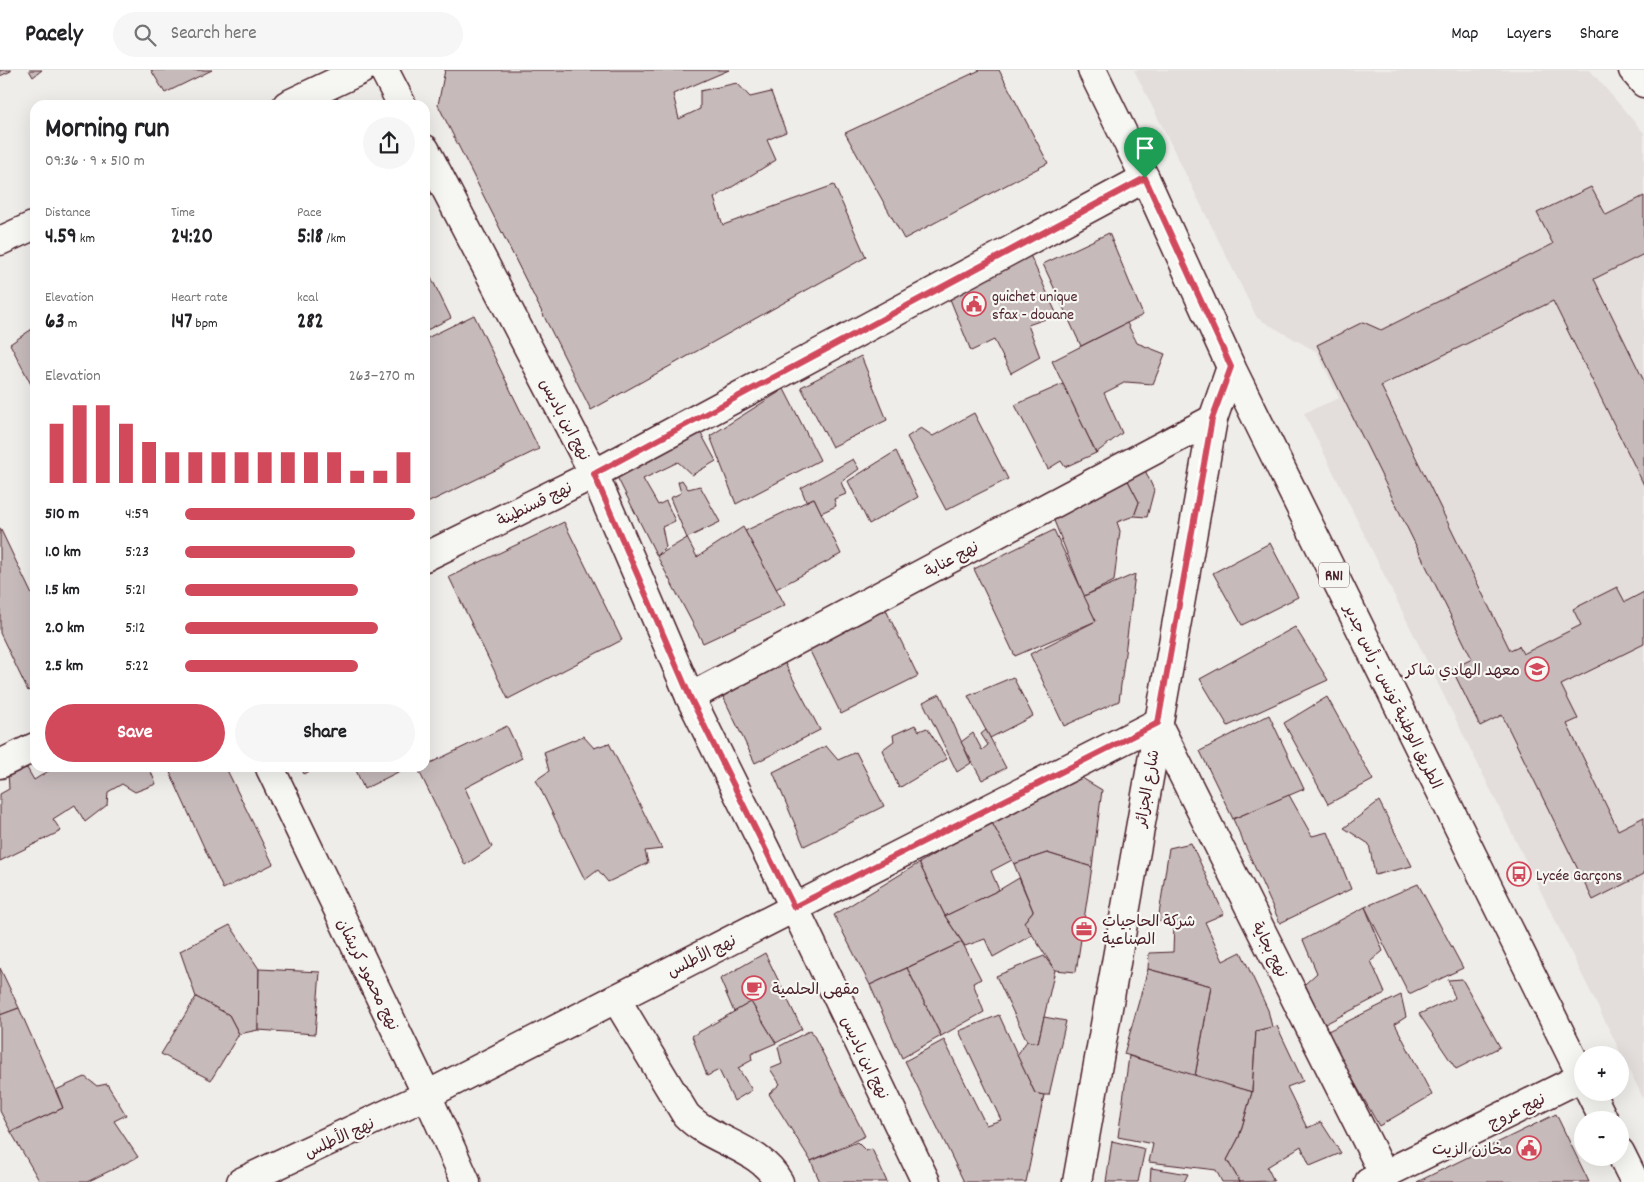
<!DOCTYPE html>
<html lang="en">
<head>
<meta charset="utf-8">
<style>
  :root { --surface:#fff; --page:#f6f6f6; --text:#202124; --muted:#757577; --line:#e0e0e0; --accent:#d1495b }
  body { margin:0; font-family:Dekko,"Playpen Sans Arabic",sans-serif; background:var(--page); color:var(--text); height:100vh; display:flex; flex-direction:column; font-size:19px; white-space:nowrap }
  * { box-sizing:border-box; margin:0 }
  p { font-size:16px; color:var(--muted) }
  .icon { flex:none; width:28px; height:28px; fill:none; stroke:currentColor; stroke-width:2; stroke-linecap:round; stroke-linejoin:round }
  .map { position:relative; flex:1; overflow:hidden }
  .details { position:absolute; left:30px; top:30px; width:400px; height:672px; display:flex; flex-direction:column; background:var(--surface); border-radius:15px; box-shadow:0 5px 20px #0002 }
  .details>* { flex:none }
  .buttons { position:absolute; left:1574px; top:976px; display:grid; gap:10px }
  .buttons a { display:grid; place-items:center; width:55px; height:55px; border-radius:50%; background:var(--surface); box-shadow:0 5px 20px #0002; font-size:25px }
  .pin { position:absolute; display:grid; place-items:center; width:42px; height:42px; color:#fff; margin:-51px -21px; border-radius:50% 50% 50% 0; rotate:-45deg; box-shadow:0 0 5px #0007 }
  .pin .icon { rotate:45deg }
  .round { display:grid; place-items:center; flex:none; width:52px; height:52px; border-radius:26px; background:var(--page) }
  .head { display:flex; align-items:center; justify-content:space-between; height:85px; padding:0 15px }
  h1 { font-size:28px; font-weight:700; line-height:38px }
  .stats { display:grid; grid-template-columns:repeat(3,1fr); gap:8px; height:85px; padding:5px 15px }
  .stats div { display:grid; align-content:center }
  .stats b { font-size:21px; font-weight:700 }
  .stats small { font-size:14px; font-weight:400 }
  .stats p { font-size:14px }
  .chart { height:140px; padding:10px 15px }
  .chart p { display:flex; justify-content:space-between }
  .chart svg { width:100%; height:90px; margin-top:5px; stroke:var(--accent); stroke-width:6 }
  .cta { display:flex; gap:10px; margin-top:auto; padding:10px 15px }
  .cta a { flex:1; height:58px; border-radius:30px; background:var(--accent); color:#fff; font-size:20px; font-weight:700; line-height:58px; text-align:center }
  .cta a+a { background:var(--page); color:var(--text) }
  ul { padding:0 15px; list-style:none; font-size:16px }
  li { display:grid; grid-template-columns:80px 60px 1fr; align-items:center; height:38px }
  li i { height:12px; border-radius:6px; background:var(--accent) }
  header { display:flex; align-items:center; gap:30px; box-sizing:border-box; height:70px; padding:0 25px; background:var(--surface); border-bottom:1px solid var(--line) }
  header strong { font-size:24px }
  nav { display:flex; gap:28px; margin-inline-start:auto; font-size:18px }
  .search { width:350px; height:45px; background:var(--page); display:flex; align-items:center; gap:12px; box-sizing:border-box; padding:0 18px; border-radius:28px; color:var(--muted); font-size:19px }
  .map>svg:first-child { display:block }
</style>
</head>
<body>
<header>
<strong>Pacely</strong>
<div class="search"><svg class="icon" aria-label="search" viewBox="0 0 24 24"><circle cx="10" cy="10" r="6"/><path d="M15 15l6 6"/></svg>Search here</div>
<nav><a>Map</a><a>Layers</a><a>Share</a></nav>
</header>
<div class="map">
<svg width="1644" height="1112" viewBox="0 0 1644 1112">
  <rect width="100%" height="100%" fill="#efedea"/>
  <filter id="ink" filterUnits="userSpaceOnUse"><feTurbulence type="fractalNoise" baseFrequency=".02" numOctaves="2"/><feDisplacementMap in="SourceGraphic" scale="10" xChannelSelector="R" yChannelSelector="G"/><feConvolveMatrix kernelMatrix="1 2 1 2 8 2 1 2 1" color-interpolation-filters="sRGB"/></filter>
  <g filter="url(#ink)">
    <path fill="#e3dedc" d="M1134,0H1590L1644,63V1030L1304,343L1339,328L1317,282L1257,248Z"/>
    <g fill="#c6babb" stroke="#4a1f2b">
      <path d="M0,0H11V1L0,6Z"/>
      <path d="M29,0H42L33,7Z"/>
      <path d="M151,0H212L165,23Z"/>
      <path d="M445,0H729L673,24L679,49L700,39V21L737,13L750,27L771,22L786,62L767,70L776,90L714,128L723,155L834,115L866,187L591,340L438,35Z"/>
      <path d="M980,0H999L1048,93L904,169L845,63Z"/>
      <path d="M1591,117L1606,145L1644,126V184L1594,209L1644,311V415L1553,231L1381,316L1510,580L1519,576L1523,584L1581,555L1573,539L1617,517L1625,532L1644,522V574L1561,615L1578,649L1567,654L1618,760L1644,747V804L1593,830L1502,645L1480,656L1452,599L1472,589L1317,275L1363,252L1381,260L1553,174L1537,143Z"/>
      <path d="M1109,163L1143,245L1081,276L1043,194Z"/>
      <path d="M1030,185L1057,245L1028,255L1040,287L1011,303L994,270L971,281L948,224Z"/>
      <path d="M425,195L451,248L425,261Z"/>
      <path d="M474,245L539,379L425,434V269Z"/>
      <path d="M1127,253L1137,273L1165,284L1153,314L1126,312L1104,323L1122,363L1096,383L1052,291Z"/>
      <path d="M35,257V322L10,274Z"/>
      <path d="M861,286L887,350L832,377L801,317Z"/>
      <path d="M1063,314L1096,383L1065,397L1061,391L1048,399L1015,335Z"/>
      <path d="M784,319L820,390L736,434L710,366Z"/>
      <path d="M974,343L1008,409L946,440L907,367L921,358L933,366Z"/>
      <path d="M698,358L716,391L692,405L678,392L643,409L658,435L666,431L675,451L662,457L666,477L657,486L614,401Z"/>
      <path d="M896,381L918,427L869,454L848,411Z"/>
      <path d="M853,389L859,399L841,412L846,424L834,429L836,436L821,443L814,428L806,431L801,418Z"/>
      <path d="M1144,398L1154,420L1147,447L1134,446L1139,432L1125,405Z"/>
      <path d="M1125,405L1139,432L1134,446L1117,452L1120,461L1114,511L1084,526L1051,443Z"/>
      <path d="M682,410L688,419L700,416L720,452L687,468L670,428L681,423L678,412Z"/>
      <path d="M814,428L841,484L776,519L745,461Z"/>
      <path d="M564,452L622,570L508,629L449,507Z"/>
      <path d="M743,457L785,535L703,573L657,486L687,468L697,487Z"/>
      <path d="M0,458L35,531V617L28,621L0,563Z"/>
      <path d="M1054,460L1096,551L1015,586L974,499Z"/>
      <path d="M1270,473L1298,527L1242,555L1213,503Z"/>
      <path d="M1135,504L1119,631L1064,656L1030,584L1096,551L1084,526Z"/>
      <path d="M884,536L918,606L841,644L806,573Z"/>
      <path d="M1295,557L1328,610L1228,656L1200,609Z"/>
      <path d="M782,588L820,660L755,693L720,620Z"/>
      <path d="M1013,607L1033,646L990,668L968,626Z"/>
      <path d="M940,624L971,693L957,702L923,632Z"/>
      <path d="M1327,627L1373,710L1328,734L1284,653Z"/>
      <path d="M1269,645L1304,719L1233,749L1200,681Z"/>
      <path d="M915,655L919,661L927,658L947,689L899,718L882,680L894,671L893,665Z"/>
      <path d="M507,656L522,688L465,718L492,777L465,795L418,699Z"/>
      <path d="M986,660L1006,698L982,710L961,672L973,663L982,680L988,675L981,664Z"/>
      <path d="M583,666L594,678L609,673L662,779L645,781L648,793L608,812L598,800L585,810L536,710L549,701L544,682Z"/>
      <path d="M826,676L838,690L856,682L884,736L804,776L773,702Z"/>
      <path d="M27,698L34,710L50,700V698H155L151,702L156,714L135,722L122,714L108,722L107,735L85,752L75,735L53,749L61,761L0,791V724L9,719L8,702Z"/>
      <path d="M168,698H226L273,794L223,819Z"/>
      <path d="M301,698H316L304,704Z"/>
      <path d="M355,698H406L364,719Z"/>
      <path d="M1077,705L1102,720L1092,797L1047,783L1014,794L991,751Z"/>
      <path d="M1289,725L1312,766L1328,762L1351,819L1280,853L1233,749Z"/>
      <path d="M1379,731L1412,796L1375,805L1369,774L1344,758Z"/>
      <path d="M991,751L1012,790L991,801L999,820L945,846L919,793Z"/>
      <path d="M1191,773L1224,844L1205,852L1223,891L1241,882L1268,940L1272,957L1256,961L1252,1022L1195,1006L1211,916L1148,899L1149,883L1173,882L1174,855L1158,851L1169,778Z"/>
      <path d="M1047,783L1092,797L1076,902L1055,900L1024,852L1033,841L1014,794Z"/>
      <path d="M919,793L945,846L962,872L870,915L834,845Z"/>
      <path d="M1019,808L1033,841L1024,852L1032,865L993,887L985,869L965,876L945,846L999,820Z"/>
      <path d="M1418,814L1463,898L1409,924L1365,837Z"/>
      <path d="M1365,837L1383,881L1371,891L1385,923L1323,955L1305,914L1317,903L1303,870Z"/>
      <path d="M230,855L259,899L258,960L239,964L229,945L196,927L180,881Z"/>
      <path d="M962,872L981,909L973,913L984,942L941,966L907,898Z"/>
      <path d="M765,883L802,959L776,973L751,932L734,942L720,909Z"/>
      <path d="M1044,886L1055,900L1038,973L1027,971L996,906Z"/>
      <path d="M0,898L19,938L0,945Z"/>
      <path d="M907,898L941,966L902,988L870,915Z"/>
      <path d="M259,899L320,902L315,964L258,960Z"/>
      <path d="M1148,899L1211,916L1195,1006L1124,984Z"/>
      <path d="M1462,909L1500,977L1456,999L1419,944L1455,928L1448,910Z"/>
      <path d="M1401,925L1406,947L1395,954L1432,1025L1379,1056L1326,962Z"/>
      <path d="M196,927L229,945L239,964L211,1010L161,984Z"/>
      <path d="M751,932L776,973L751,984L752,990L738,998L752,1020L734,1031L719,1000L707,1006L692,966Z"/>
      <path d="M19,938L63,1038L11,1062L0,1041V945Z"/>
      <path d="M999,945L1035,1023L1044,1025L1026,1112H964L905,991L944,970L986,1055L1001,1050L959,961Z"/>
      <path d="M1044,947L1066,951L1049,1025H1044L1035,1023L1017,985L1027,971L1038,973Z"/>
      <path d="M1277,956L1303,1011L1287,1017L1307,1058L1321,1052L1341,1083L1310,1096L1301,1076L1267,1097L1274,1111L1240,1112L1227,1090L1239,1067L1252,1022L1256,961Z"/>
      <path d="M811,960L865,1066L811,1091L769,1024L780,1014L770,999L782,994L778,977Z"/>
      <path d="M1129,986L1252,1022L1239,1067L1227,1090L1240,1112H1222L1216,1100L1149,1092L1153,1074L1118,1067Z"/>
      <path d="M85,1007L97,1016L107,1014L126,1045L114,1051L138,1087L87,1112H40L11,1062L63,1038L56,1020Z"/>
      <path d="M1556,1044L1589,1112H1417Z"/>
      <path d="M1112,1071L1145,1079L1138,1112H1106Z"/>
      <path d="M857,1072L866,1081L872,1079L887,1112H820L811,1091Z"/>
      <path d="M1151,1098L1188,1104L1184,1112H1150Z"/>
    </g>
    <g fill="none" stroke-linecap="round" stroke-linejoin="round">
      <g stroke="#4a1f2b" stroke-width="31">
        <g id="minor">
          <path d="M384,0L402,35"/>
          <path d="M1633,0L1644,13"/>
          <path d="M287,35L361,0"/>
          <path d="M425,79L594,404L690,627L794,837L926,1112"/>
          <path d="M0,171L35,155"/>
          <path d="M425,487L594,404L1145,108"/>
          <path d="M690,627L1213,349"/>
          <path d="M0,694L35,677"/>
          <path d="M270,698L427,1025L466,1112"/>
          <path d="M616,929L686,1045C713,1073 759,1076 779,1112"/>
          <path d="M241,1112L427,1025L1157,653L1384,1105"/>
          <path d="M1077,1112L1213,349L1231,297"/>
          <path d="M1369,1112L1582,1007"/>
        </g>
      </g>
      <g stroke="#4a1f2b" stroke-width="31">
        <g id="major">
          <path d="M1092,0L1145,108L1231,297L1582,1007"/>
          <path d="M1590,1022L1604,1050"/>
          <path d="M1620,1082L1635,1112"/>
        </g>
      </g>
      <use href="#minor" stroke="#f6f6f2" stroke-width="28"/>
      <use href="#major" stroke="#f6f6f2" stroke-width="28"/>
    </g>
  </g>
  <g fill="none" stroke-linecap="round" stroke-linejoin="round" filter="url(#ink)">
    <g stroke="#fff" stroke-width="10">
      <path id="route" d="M1145,108L1231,297L1212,349L1158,653L794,837L690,627L594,404Z"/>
    </g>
    <use href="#route" stroke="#d1495b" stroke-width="6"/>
  </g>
  <defs>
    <g id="civic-ring" transform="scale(1.25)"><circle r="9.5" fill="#f6f6f2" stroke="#d1495b" stroke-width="1.5"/><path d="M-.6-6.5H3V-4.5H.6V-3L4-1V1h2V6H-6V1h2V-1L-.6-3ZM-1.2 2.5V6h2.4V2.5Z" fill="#d1495b"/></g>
    <g id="school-ring" transform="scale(1.25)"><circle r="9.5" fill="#f6f6f2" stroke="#d1495b" stroke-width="1.5"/><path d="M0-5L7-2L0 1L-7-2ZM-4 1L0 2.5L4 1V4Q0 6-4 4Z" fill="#d1495b"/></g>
    <g id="bus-ring" transform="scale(1.25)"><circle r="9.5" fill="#f6f6f2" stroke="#d1495b" stroke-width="1.5"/><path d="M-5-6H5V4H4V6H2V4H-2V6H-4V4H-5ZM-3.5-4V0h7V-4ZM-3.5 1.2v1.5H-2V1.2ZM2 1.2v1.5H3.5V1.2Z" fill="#d1495b"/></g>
    <g id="office-ring" transform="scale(1.25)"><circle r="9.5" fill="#f6f6f2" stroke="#d1495b" stroke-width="1.5"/><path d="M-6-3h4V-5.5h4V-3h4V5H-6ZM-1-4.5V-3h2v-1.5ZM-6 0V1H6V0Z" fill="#d1495b"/></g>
    <g id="cafe-ring" transform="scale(1.25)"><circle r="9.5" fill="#f6f6f2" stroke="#d1495b" stroke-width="1.5"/><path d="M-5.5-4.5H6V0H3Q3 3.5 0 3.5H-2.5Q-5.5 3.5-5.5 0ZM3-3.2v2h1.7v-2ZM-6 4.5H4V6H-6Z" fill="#d1495b"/></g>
  </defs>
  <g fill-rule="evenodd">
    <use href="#civic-ring" x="974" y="234"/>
    <use href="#school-ring" x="1537" y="599"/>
    <use href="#bus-ring" x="1519" y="804"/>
    <use href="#office-ring" x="1084" y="859"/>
    <use href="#cafe-ring" x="754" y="918"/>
    <use href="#civic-ring" x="1529" y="1078"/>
  </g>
  <g text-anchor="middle" stroke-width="4.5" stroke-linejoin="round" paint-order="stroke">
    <rect fill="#f6f6f2" stroke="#7e6067" stroke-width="1" x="1319" y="492.5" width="30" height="25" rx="4"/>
    <g font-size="15" font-weight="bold" fill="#4a1f2b">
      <text x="1334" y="510">RN1</text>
    </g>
    <g font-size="16" fill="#4a1f2b" stroke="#f6f6f2" text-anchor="start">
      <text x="992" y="231">guichet unique<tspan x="992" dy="18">sfax - douane</tspan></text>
      <text x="1520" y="605" text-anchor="end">معهد الهادي شاكر</text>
      <text x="1536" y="810">Lycée Garçons</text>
      <text x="1102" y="856">شركة الحاجيات<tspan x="1102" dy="18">الصناعية</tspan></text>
      <text x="772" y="924">مقهى الحلمية</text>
      <text x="1512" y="1084" text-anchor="end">مخازن الزيت</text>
    </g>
    <g font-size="16" fill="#4a1f2b" stroke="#f6f6f2">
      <text transform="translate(566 349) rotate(62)" y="6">نهج ابن باديس</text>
      <text transform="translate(534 433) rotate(-26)" y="6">نهج قسنطينة</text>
      <text transform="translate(951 488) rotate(-28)" y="6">نهج عنابة</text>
      <text transform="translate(1394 626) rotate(64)" y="6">الطريق الوطنية تونس - رأس جدير</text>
      <text transform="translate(1146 718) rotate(-80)" y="6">شارع الجزائر</text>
      <text transform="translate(1271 879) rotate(63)" y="6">نهج بجاية</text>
      <text transform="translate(701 885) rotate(-27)" y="6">نهج الأطلس</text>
      <text transform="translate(369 904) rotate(64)" y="6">نهج محمود كريشان</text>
      <text transform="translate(866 987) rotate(64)" y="6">نهج ابن باديس</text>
      <text transform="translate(1516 1040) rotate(-26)" y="6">نهج عروج</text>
      <text transform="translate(339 1067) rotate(-25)" y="6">نهج الأطلس</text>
    </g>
  </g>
</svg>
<div class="buttons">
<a>+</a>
<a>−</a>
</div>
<div class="pin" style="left:1145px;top:108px;background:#1e9e55"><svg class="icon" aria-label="arrive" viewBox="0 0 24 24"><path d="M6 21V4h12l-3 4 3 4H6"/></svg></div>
<section class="details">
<div class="head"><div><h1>Morning run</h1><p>09:36 · 9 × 510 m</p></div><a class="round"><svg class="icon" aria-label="share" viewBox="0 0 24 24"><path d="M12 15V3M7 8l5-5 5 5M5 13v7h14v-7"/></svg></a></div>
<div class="stats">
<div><p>Distance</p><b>4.59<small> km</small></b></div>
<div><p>Time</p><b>24:20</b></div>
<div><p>Pace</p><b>5:18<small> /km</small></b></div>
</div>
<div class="stats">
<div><p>Elevation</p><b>63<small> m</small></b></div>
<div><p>Heart rate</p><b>147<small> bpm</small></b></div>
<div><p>kcal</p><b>282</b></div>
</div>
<div class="chart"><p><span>Elevation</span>263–270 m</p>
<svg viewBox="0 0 160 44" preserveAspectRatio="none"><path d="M5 44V15M15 44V6M25 44V6M35 44V15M45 44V24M55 44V29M65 44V29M75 44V29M85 44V29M95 44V29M105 44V29M115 44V29M125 44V29M135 44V38M145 44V38M155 44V29"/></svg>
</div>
<ul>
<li><b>510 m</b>4:59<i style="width:100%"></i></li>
<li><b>1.0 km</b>5:23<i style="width:74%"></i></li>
<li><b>1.5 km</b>5:21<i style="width:75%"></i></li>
<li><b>2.0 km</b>5:12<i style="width:84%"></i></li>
<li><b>2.5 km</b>5:22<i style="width:75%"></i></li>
</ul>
<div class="cta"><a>Save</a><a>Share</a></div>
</section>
</div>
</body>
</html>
